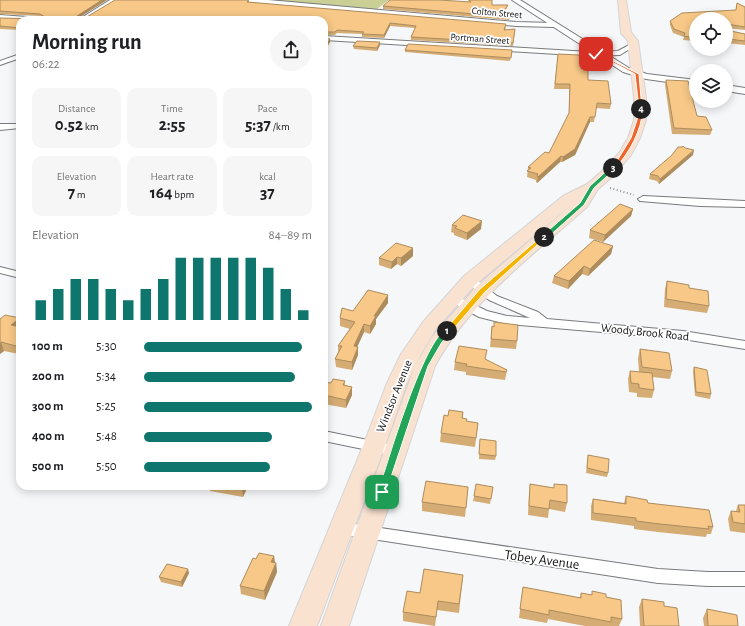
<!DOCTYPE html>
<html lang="en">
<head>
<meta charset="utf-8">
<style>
  :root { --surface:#fff; --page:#f6f6f6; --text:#202124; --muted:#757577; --accent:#0f766e }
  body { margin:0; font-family:"Alegreya Sans",sans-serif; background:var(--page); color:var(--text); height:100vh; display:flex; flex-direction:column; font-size:15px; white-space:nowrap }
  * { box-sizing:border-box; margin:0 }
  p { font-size:13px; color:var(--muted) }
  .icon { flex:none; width:22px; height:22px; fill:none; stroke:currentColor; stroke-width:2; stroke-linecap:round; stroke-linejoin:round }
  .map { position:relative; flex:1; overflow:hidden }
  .side { position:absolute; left:16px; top:16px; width:312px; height:474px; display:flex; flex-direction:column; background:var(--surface); border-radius:12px; box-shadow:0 2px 10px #0003 }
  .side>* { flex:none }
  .tools { position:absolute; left:689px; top:12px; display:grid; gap:8px }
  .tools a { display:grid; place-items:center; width:44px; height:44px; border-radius:50%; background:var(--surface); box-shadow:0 2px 10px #0003; font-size:20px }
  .pin { position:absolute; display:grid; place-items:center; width:34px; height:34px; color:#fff; margin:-17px; border-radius:8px; box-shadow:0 2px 6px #0006 }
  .km { position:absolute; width:20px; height:20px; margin:-10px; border-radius:50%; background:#222; color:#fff; font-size:11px; line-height:20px; text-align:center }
  .round { display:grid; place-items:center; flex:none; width:42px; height:42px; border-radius:21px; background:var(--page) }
  .summary { display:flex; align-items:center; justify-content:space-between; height:68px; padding:0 16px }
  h1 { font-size:22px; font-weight:600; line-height:30px }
  .figures { display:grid; grid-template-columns:repeat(3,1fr); gap:6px; height:68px; padding:4px 16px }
  .figures div { display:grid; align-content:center; border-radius:10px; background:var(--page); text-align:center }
  .figures b { font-size:17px; font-weight:600 }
  .figures small { font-size:11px; font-weight:400 }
  .figures p { font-size:11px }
  .chart { height:112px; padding:8px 16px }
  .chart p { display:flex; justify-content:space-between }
  .chart svg { width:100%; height:72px; margin-top:4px; stroke:var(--accent); stroke-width:6 }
  ul { padding:0 16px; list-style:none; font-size:13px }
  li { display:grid; grid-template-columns:64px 48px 1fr; align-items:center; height:30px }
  li i { height:10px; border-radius:5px; background:var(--accent) }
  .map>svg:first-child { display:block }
</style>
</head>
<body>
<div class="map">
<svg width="745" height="626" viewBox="0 0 745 626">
  <rect width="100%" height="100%" fill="#f5f7f9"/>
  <path fill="#cacf96" d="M271,0H389L377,9Z"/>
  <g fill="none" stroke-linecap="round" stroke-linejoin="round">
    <g stroke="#787a7b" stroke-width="2">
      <g id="minor">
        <path d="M110,0H117L85,20H78Z"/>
        <path d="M245,0H268L516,22L554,23L557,25L554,27L516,26L248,2Z"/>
        <path d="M0,15L41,18L44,20L0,19Z"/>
        <path d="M324,36L590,52L618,51L631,44L636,45L620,55L590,56L324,40Z"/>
        <path d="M20,54V58L0,65V61Z"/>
        <path d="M0,124H20V128L0,130Z"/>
        <path d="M643,196L745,201V207L700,206L640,201L638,199Z"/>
        <path d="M0,267L20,272V278L0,273Z"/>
        <path d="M470,277L474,278L497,296L538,312L547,319L683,331L745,341V349L683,339L507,324L479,317L448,300L446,298L448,296L452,294L487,311L507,316L530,318L489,300L466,282L464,280L466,278Z"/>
        <path d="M324,431L397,446L402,447L404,451L402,455L397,456L324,441Z"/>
        <path d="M340,522L658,569L708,572H745V586H708L658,583L340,534L334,533L332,528L334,523Z"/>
      </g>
    </g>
    <g stroke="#787a7b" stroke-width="2">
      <g id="tertiary">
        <path d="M512,0H520L629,68L647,74L696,80V86L646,79L623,72Z"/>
        <path d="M726,85L745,88V94L726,91Z"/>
      </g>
    </g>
    <g stroke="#d4d4d5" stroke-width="2">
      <path id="primary" d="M618,0H626L631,32L638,41L646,98V120L640,138L631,155L611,178L598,189L587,207C533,255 470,301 435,366L349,626H321L415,366L432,337L477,286L577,200L476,284L436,329L421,354L407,383L385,446L317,626H289L363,446L387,383L401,354L423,322L464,276L563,196L587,184L601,172L619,153L628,138L634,120V98L628,41L621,33Z"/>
    </g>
    <path stroke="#929395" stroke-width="2" stroke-dasharray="1 2.5" stroke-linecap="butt" d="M610,188L634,195"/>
    <use href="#minor" fill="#fff" fill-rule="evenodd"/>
    <use href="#tertiary" fill="#fff" fill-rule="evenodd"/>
    <use href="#primary" fill="#fae2d1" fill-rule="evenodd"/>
  </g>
  <g fill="#d4ac74">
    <path d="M0,0H107L78,18H85L249,2L506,27L505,30L515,29L513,46L411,40V37L415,28L390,26L384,38L362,37V34L337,33L335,35H324V20H20V30L0,29V18H44L41,16L0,14Z"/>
    <path d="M468,0H492V5H508L507,7L505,12L511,14L509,20L383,9V6L469,2Z"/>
    <path d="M737,3L745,7V30L726,28V19H696V41L683,40L684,37L673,33L670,25V21L736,10Z"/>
    <path d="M726,30L745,34V45L727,43L726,44Z"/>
    <path d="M324,38L330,42L327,47H324Z"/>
    <path d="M380,42V45L377,51L354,49L353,46Z"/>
    <path d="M405,50H512L510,61L405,52Z"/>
    <path d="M558,54L588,80L611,104L610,109L596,108L594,122H590L575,155L562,162H560L537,183L536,182V180L527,177L528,167L549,153L569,115V89H554Z"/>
    <path d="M666,80L697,116L712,130L710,135L672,134L665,85Z"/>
    <path d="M693,155L659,184L657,181L649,179L650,174Z"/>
    <path d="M633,209L631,216L603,242L589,238L590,230Z"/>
    <path d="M452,225L481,229L467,240L454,235V233L451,232Z"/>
    <path d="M613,246L611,254L588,276L582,274L568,289L552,283L554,276Z"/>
    <path d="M413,248V256L401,266L397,264L391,269L379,265V258Z"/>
    <path d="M667,281L689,288L709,306L707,313L664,307L665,289Z"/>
    <path d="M388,303L376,319V324L370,334L364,332L357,347L358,355L352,370L336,367L335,359L338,352V346L350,329L340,326V318L353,311Z"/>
    <path d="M20,318L19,354L4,351L0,354V319Z"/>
    <path d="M492,326L517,341L516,349L490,347Z"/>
    <path d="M640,349L672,371L670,379L652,377L654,390L652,398L637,397V393L629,392L628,379L630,371L639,372L638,358Z"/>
    <path d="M486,360L507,370L505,380L466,375V372L454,370L455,362Z"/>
    <path d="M694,367L711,394L710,399L695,396L693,372Z"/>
    <path d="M345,381V385L352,387V395L346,408L324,404V382L331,383Z"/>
    <path d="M463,412V418L467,422L478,423L475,447L440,442L441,433L448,416Z"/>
    <path d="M480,439L496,456L495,460L479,459Z"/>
    <path d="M588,455L608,473L607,477L586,473Z"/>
    <path d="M530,484L554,488V484L567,503L565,512L549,509L548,518L528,515L529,493Z"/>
    <path d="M209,486H248L243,497L210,491Z"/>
    <path d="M468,487L465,517L422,511V502Z"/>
    <path d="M493,487L490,504L473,501L474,496Z"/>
    <path d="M626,496L648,503L713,527L711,534H707L706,537L658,532L634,529V526L591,520V506L593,499L624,503Z"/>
    <path d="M738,505H745V533L730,531L728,519L731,511H736Z"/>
    <path d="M274,556L275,563H276L277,572L265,600L241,594L240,586L256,559Z"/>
    <path d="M189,573L182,587L161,582L159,577Z"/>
    <path d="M463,575L459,613L437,610L435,626L403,621V612L420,593Z"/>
    <path d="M523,587L580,598L581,593L592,595V591L606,597L622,619L619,626H585L548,619L547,623L519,618Z"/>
    <path d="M642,599L664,606L679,626H640L639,607Z"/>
    <path d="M707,609L738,626H704L703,618Z"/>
  </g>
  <g fill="#ad8c5e">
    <path d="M102,0H107L77,19L76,18L77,16Z"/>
    <path d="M390,23V26L384,38V35Z"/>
    <path d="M330,39V42L327,47V44Z"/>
    <path d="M380,42V45L377,51V48Z"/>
    <path d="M590,117V122L575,155L562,162L563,157Z"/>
    <path d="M694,150L693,155L659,184L660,179Z"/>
    <path d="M561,156L560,162L537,183L538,177Z"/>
    <path d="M633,209L631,216L603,242L605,235Z"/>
    <path d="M482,221L481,229L467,240V233Z"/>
    <path d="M613,246L611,254L588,276L590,269Z"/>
    <path d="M413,248V256L401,266V258Z"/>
    <path d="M397,257V264L391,269L392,262Z"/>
    <path d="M584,266L582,274L568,289L569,281Z"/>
    <path d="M388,295V303L376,319V324L370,334V326L374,316Z"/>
    <path d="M20,318V328L11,325Z"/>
    <path d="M364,324V332L354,354V346Z"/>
    <path d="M1,342L4,351L0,354V344Z"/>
    <path d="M20,343V353L19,354L16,346Z"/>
    <path d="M358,347V355L352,370V362Z"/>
    <path d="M352,387V395L346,408V400Z"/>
    <path d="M243,486H248L243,497L242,488Z"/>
    <path d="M274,556L275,565L271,562Z"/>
    <path d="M276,563L277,572L265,600L264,591Z"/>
    <path d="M188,569L189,573L182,587L181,582Z"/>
  </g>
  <g fill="#f7c887" stroke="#ad8c5e">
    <path d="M0,0H102L77,16L76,18H85L115,0H247L249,1L247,2L506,24L504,30L515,29L513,43L411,37L416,26L390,23L384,35L362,34L364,32L337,30L335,32H324V20H20V28L0,26V18L43,19L45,17L40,14L0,11Z"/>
    <path d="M390,0H439L471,2L469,0H492V5H508L504,11L511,12L509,17L383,6Z"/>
    <path d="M737,3L745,7V27L727,24L726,25V19H696V38L684,36L685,33L674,29L670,21L682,13L736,10Z"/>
    <path d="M726,30L745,34V41L728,39L726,41Z"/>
    <path d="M324,38L330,39L327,44H324Z"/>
    <path d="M357,41L380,42L377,48L353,46Z"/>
    <path d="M408,44L512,50L511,58L405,50Z"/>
    <path d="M558,54L579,55L588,61V80L608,81L611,104L597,103L595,117H590L575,149L563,157L561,156L538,177L537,176L538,174L527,171L531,168L528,167L545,152L549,153L569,113L570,84H555Z"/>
    <path d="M666,80L688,81L697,116L706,117L712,130L674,128Z"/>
    <path d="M683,146L685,148L694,150L660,179L658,176L650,174L672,155L678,147H682Z"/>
    <path d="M620,204L633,209L605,235L590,230Z"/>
    <path d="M463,215L482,221L467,233L455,228L457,226L452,225Z"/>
    <path d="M594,240L613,246L590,269L584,266L569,281L554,276Z"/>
    <path d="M396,243L413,248L401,258L397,257L392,262L379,258Z"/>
    <path d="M667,281L689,285V288L708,291L709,306L666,299Z"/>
    <path d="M368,290L388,295L374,316H376L370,326L364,324L354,346L358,347L352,362L335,359L342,346H338L355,322L340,318L342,308L353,311Z"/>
    <path d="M5,315L20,318L11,325L20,327V343L16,346L1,342L0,344V319Z"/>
    <path d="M494,322L518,325L517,341L491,339L492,326L494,327Z"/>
    <path d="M459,346L487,350L485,359L507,370L506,372L466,366L467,364L455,362Z"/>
    <path d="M640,349L669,353L672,371L642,367Z"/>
    <path d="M694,367L707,370L711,394L696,392Z"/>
    <path d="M630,371L652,373L654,390L639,388V384L631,383Z"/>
    <path d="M333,379L345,381L343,385L352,387L346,400L324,395V382L331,383Z"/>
    <path d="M449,410L463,412L462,418L467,419L466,421L478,423L476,438L441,433L444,415L448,416Z"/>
    <path d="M480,439L496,441V456L479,454Z"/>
    <path d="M588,455L609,459L608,473L587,468Z"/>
    <path d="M426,481L468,487L466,508L422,502Z"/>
    <path d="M476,484L493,487L491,499L474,496Z"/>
    <path d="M530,484L554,488V484L567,485V503L550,500L549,509L529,506Z"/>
    <path d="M229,486H243L242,488Z"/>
    <path d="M626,496L647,500L648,503L709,510L713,527L708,526L709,529L660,524L636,521V518L593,513V499L626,504Z"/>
    <path d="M738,505H745V524L733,522L731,511L740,512Z"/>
    <path d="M259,553L274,556L271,562L276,563L264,591L240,586L253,558L256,559Z"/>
    <path d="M167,564L188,569L181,582L159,577Z"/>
    <path d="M424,569L463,575L459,604L438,601L436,617L403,612L407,591L420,593Z"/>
    <path d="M523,587L581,598V593L592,595V591L606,594V597L621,600L622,619L611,617V622L549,610V615L520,609Z"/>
    <path d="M642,599L664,602V606L677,608L679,626H644Z"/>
    <path d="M707,609L737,615L738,626H708Z"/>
  </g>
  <path fill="#22a559" stroke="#fff" d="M447,329L451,331L442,342L428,366L386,492L382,495L379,494L378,492C387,464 424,338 447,329Z"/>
  <path fill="#f5b400" stroke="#fff" d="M542,236L546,237L485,292L450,333H445V330L480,289Z"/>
  <path fill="#22a559" stroke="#fff" d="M612,166L616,168L594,188L584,205L546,239H542V236L580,203L590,186Z"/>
  <path fill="#f0652b" stroke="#fff" d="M641,108L643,109C641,132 630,151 615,169H612L631,138L637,120L639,109Z"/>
  <path fill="#f0652b" stroke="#fff" d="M610,61H613L639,74L642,110L639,109L635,74Z"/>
  <path fill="#f5b400" stroke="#fff" d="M594,54H602L614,61L610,62L600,56L594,55Z"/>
  <g text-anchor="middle" stroke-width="3.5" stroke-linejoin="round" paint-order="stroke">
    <g font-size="10" fill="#121213" stroke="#fff">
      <text transform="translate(497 12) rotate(5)" y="4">Colton Street</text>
      <text transform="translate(480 38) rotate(4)" y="4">Portman Street</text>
    </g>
    <g font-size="12" fill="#121213" stroke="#fff">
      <text transform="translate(645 332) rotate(6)" y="4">Woody Brook Road</text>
      <text transform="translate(394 396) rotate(-68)" y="4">Windsor Avenue</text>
    </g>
    <g font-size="14" fill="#121213" stroke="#fff">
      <text transform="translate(542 559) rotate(8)" y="5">Tobey Avenue</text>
    </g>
  </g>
</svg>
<div class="tools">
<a><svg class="icon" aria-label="locate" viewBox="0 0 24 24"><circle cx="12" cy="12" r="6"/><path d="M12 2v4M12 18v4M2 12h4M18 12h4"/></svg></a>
<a><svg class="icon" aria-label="layers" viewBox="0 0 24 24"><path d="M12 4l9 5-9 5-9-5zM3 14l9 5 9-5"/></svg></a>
</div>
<div class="pin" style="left:382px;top:492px;background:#1e9e55"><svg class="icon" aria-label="arrive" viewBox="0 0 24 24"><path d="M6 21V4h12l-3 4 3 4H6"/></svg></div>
<div class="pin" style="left:596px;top:54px;background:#d93025"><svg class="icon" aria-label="check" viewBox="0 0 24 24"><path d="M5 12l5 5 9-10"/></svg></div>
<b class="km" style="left:447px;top:331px">1</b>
<b class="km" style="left:544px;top:237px">2</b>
<b class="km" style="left:613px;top:168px">3</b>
<b class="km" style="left:641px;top:109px">4</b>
<section class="side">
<div class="summary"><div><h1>Morning run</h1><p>06:22</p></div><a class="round"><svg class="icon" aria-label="share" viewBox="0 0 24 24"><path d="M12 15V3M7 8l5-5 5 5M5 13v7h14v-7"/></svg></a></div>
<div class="figures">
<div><p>Distance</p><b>0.52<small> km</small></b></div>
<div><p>Time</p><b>2:55</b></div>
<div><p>Pace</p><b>5:37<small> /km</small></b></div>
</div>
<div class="figures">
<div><p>Elevation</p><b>7<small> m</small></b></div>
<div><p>Heart rate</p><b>164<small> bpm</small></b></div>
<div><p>kcal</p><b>37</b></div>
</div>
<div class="chart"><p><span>Elevation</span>84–89 m</p>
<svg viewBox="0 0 160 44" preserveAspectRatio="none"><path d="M5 44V32M15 44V25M25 44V19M35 44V19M45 44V25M55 44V32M65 44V25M75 44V19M85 44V6M95 44V6M105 44V6M115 44V6M125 44V6M135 44V12M145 44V25M155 44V38"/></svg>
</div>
<ul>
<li><b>100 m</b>5:30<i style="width:94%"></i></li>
<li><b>200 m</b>5:34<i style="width:90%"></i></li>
<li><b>300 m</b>5:25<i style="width:100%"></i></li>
<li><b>400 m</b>5:48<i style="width:76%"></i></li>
<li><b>500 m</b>5:50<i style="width:75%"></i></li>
</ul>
</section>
</div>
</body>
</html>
